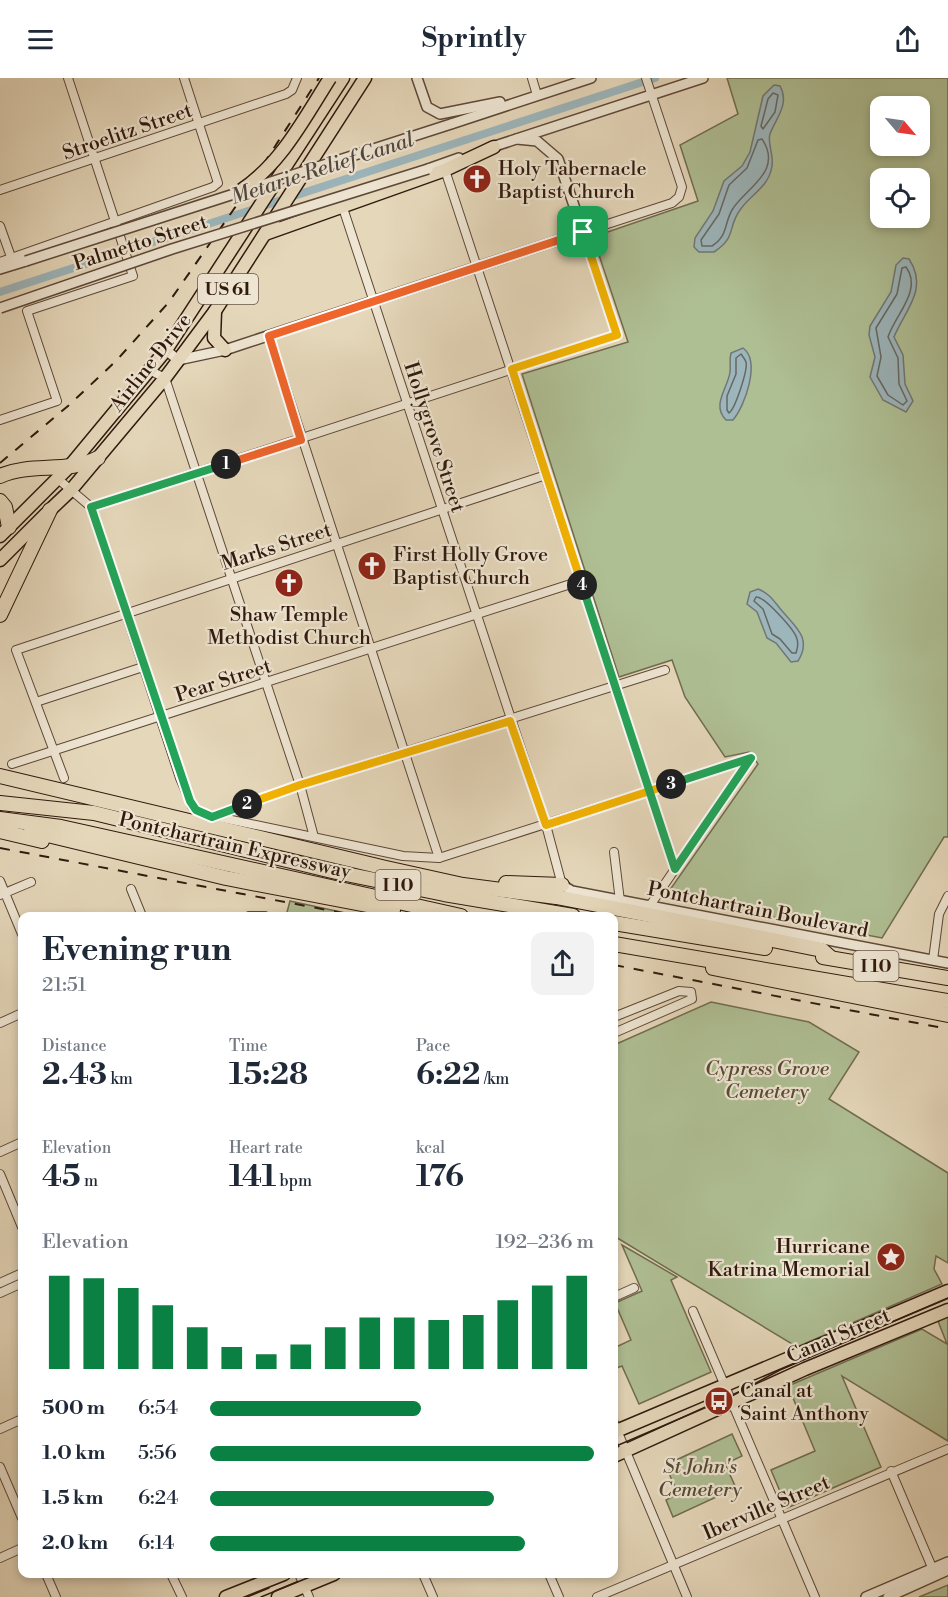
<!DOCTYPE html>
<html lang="en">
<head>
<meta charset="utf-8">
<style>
  :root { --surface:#fff; --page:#f2f2f3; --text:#1f2937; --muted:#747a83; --accent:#0b8043 }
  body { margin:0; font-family:"Libre Bodoni",serif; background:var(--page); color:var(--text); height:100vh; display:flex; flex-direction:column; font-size:22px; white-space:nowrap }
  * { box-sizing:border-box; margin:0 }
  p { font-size:20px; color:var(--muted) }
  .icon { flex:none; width:33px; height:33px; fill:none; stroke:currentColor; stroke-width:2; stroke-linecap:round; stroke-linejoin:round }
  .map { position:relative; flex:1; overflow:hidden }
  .details { position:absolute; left:18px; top:834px; width:600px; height:666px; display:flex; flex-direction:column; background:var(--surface); border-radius:12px; box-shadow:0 3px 9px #0003 }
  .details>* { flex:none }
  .needle { width:39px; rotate:119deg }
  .fabs { position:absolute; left:870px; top:18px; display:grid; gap:12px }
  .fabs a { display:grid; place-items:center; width:60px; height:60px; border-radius:12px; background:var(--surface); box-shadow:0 3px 9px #0003; font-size:30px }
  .pin { position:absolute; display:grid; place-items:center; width:51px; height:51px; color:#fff; margin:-26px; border-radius:12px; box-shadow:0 3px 9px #0006 }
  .km { position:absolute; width:30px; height:30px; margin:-15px; border-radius:50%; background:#222; color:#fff; font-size:16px; line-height:30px; text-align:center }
  .round { display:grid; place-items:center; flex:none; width:63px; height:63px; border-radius:12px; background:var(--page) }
  .overview { display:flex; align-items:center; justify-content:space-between; height:102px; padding:0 24px }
  h1 { font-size:33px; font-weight:800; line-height:45px }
  .metrics { display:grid; grid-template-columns:repeat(3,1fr); gap:9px; height:102px; padding:6px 24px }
  .metrics div { display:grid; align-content:center }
  .metrics b { font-size:30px; font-weight:800 }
  .metrics small { font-size:16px; font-weight:400 }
  .metrics p { font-size:16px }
  .chart { height:168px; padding:12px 24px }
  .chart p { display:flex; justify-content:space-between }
  .chart svg { width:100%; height:108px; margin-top:6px; stroke:var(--accent); stroke-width:6 }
  ul { padding:0 24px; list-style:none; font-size:20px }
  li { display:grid; grid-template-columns:96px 72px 1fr; align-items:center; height:45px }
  li i { height:15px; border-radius:8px; background:var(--accent) }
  header { display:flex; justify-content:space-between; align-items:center; height:78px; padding:0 24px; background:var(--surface); font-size:27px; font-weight:800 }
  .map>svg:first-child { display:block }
</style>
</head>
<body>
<header><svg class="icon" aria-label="menu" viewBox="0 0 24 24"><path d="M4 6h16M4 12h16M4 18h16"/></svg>Sprintly<svg class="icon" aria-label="share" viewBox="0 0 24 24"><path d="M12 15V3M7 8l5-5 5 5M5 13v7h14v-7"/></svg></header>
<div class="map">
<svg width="948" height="1519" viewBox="0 0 948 1519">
  <rect width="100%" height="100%" fill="#e5d7ba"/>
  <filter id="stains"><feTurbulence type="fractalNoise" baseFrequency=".00333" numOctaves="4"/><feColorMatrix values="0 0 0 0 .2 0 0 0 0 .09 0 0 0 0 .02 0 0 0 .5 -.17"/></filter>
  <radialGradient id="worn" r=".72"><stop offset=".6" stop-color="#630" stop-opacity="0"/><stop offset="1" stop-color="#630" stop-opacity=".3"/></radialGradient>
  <g fill="#afbf94" stroke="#706c50" stroke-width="1.5" fill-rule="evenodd">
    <path d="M727,0H948V759H944L882,860L668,819L667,816L758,686L749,674L725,679L685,619L672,582L619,599L522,296L628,264L593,159L698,123L680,67L738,36ZM880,28H920V68H880ZM880,100H920V140H880Z"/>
    <path d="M290,823L359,838H286Z"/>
    <path d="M711,924L809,944L859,974L829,1021L948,1095V1185L936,1178L934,1191L942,1206L797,1269L614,1158V967Z"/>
    <path d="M622,1167L677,1199L671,1202L711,1294L639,1326L622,1288L614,1291V1270L631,1262L615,1225L642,1213Z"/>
    <path d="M948,1238V1363L842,1298L881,1389L787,1430L771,1392L815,1373L788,1308L922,1251L947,1266L938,1243Z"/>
    <path d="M732,1356L742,1378L725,1386L736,1410L673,1439L666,1422L678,1416L668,1393L676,1389L674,1383Z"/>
    <path d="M948,1507V1519H919Z"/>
  </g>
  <g fill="#9cb6bc" stroke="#717776" stroke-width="1.5">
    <path d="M774,7L780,8C790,26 776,40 770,56C767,64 774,78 772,88C769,109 751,116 740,132C727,150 737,159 714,174H699L694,169L695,160L713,133L724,103L742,88L750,74L763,18Z"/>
    <path d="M903,180L909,181C929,211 905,232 894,259L903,277L905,306L913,323L906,334L883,322L870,299L875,279L869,257L870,248L891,214L896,187Z"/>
    <path d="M743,270C761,283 745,328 733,342H726C711,327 728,310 730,294C731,287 729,282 731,275Z"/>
    <path d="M758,511C771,516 774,524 783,534C796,549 812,561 798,583L791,584L776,565L767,560L757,534L747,526L750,514Z"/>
  </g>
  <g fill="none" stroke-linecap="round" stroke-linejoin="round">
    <g stroke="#666864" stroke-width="1.5">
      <path d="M773,15L778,17L775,34L763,51L761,48L768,21Z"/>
      <path d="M762,61C784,94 745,110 732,132C724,146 728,158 712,168H702L701,162L719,136L729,107L747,90L758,62Z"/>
      <path d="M906,189C923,212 895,237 888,259L898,280L899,306L907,323L903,327L888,317L877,298L881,279L876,250L897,216L902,190Z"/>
      <path d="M741,276C743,279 745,281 746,284C748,292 735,331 729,335L727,332V318L736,296V280Z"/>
      <path d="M756,519C764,518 795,552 797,561C799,567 797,571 796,575H792L780,561L772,556L763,531L754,523Z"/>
    </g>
    <path stroke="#9cb6bc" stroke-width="8" d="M0,214L655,0"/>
    <g stroke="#5d4838" stroke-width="10">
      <g id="minor">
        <path d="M532,0L537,17"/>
        <path d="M445,92L675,791"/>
        <path d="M0,112L286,16L292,12L297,0"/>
        <path d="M342,127L546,747L562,807"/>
        <path d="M0,148L11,179"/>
        <path d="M0,184L213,109L218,105L184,0"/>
        <path d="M269,258L439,780"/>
        <path d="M149,292L165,300L300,707L314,759"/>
        <path d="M0,342L57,323L27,233L133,198L68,0"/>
        <path d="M58,401L91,429L180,700L192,728L203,736L403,778L439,780L751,680"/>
        <path d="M91,429L617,257L583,154L672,125L679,119L682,109L646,0"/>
        <path d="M36,624L143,589"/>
        <path d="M12,686L580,503"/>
        <path d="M64,700L16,572L546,397"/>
        <path d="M214,739L300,707L665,592"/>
        <path d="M614,774L620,823"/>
        <path d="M0,803L22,856"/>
        <path d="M131,811L142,838"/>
        <path d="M0,817L31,804"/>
        <path d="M649,829L751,680"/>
        <path d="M249,838H265"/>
        <path d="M933,882L939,836L948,818"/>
        <path d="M614,939L679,913L691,914L692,921L614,955"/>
        <path d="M0,945L22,935"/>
        <path d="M0,1074L22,1064"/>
        <path d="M0,1096L22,1149"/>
        <path d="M0,1205L22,1195"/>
        <path d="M0,1215L22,1205"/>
        <path d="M614,1219L634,1210"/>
        <path d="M693,1233L815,1519"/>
        <path d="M614,1345L687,1519"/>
        <path d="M0,1351L22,1341"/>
        <path d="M0,1389L22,1440"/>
        <path d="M891,1393L934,1494"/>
        <path d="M0,1480L22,1470"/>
        <path d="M46,1496L56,1519"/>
        <path d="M171,1496L182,1519"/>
        <path d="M299,1496L309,1519"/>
        <path d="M423,1496L433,1519"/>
        <path d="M549,1496L559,1519"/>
        <path d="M597,1519L948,1371"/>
      </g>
    </g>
    <g stroke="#5d4838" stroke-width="12">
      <g id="tertiary">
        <path d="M417,0L427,29L440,36L500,24"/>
        <path d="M451,46L591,0"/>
        <path d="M489,70L703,0"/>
        <path d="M428,91L459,80"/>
        <path d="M0,191L26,183"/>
        <path d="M166,272L178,282L225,272L583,154L558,81L537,63L517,61"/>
        <path d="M562,807L572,813L948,885"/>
        <path d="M866,1519L948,1484"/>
        <path d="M888,1519L948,1492"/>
      </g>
    </g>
    <g stroke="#30190d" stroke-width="15">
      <g id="primary">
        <path d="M50,432L71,412"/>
        <path d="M614,1354L948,1213"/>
        <path d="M614,1378L805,1291L948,1232"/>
        <path d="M226,1519L284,1496"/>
        <path d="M278,1519L334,1496"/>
      </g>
    </g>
    <g stroke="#30190d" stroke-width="15">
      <g id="trunk">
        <path d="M265,156L445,92L494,69"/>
        <path d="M215,233L214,260L225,272"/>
        <path d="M71,412L165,300L215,233L365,0"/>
        <path d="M0,458L69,389L166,272L343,0"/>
        <path d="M0,482L46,436"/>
      </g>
    </g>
    <g stroke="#30190d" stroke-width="16">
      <g id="motorway">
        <path d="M0,398C32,384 67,396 98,380"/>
        <path d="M0,423L5,429L9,449"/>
        <path d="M0,537L50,432"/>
        <path d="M0,698L386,790L463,807L556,819L644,836L822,872L831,880"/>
        <path d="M0,725L94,735L336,794L444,816L573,838"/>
        <path d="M0,741L61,749L461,838"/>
        <path d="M0,753L42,763"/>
        <path d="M31,753L226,800L393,832"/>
        <path d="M506,805L562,807"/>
        <path d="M614,845L765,870"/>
        <path d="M614,866L948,923"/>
        <path d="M823,879L948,900"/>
        <path d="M713,890L948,937"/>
      </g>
    </g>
    <use href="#minor" stroke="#eee5d2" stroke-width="8"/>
    <use href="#tertiary" stroke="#eee5d2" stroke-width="9"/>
    <use href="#primary" stroke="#e5d7ba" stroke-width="12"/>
    <use href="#trunk" stroke="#e5d7ba" stroke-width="12"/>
    <use href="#motorway" stroke="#e5d7ba" stroke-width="14"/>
    <g stroke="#30190d" stroke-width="1.5">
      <path d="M614,1369L730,1319L780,1292L948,1220"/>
      <path d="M247,1519L269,1510"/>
      <path d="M261,1519L317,1496"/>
    </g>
    <g stroke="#30190d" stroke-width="2" stroke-dasharray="10 10" stroke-linecap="butt">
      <path d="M0,385L68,328L116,283L169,224L243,118L319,0"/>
      <path d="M0,770L359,838"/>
      <path d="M614,887L948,951"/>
    </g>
    <g stroke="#5d4838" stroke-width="12" stroke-linecap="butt">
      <g id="tertiary-bridge">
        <path d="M26,183L451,46"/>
        <path d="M0,230L172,171L428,91"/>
      </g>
    </g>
    <g stroke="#30190d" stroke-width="15" stroke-linecap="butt">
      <path id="trunk-bridge" d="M240,113C281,86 304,41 330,0"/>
    </g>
    <use href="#tertiary-bridge" stroke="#eee5d2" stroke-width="9"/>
    <use href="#trunk-bridge" stroke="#e5d7ba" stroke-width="12"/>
  </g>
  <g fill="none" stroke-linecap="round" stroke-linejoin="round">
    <g stroke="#fff" stroke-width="12">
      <path id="split-1" d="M226,386L301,362L269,258L583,154"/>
    </g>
    <g stroke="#fff" stroke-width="12">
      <path id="split-2" d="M226,386L91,429L190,723L196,732L212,739L247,726"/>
    </g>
    <g stroke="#fff" stroke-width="12">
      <path id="split-3" d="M247,726L300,707L510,643L546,747L671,706"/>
    </g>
    <g stroke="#fff" stroke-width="12">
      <path id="split-4" d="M582,507L675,791L751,680L671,706"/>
    </g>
    <g stroke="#fff" stroke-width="12">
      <path id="split-5" d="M582,507L512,291L617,257L583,154"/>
    </g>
    <use href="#split-1" stroke="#f0652b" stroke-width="8"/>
    <use href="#split-2" stroke="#22a559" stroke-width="8"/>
    <use href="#split-3" stroke="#f5b400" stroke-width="8"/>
    <use href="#split-4" stroke="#22a559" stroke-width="8"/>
    <use href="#split-5" stroke="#f5b400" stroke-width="8"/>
  </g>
  <defs>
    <g id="church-disc" transform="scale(1.5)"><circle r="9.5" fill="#8f2418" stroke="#eee5d2"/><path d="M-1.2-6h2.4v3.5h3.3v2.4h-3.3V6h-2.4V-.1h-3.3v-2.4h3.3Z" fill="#fff"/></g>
    <g id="sight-disc" transform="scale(1.5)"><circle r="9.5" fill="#8f2418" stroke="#eee5d2"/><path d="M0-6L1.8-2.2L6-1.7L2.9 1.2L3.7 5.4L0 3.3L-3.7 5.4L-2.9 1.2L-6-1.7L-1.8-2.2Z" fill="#fff"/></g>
    <g id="bus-disc" transform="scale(1.5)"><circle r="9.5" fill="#8f2418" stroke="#eee5d2"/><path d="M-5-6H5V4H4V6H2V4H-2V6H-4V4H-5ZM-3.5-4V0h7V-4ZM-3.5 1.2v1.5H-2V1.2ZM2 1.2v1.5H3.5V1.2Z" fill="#fff"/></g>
  </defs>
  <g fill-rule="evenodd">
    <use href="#church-disc" x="477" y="101"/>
    <use href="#church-disc" x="372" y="488"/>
    <use href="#church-disc" x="289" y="505"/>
    <use href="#sight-disc" x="891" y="1179"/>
    <use href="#bus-disc" x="719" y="1323"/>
  </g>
  <g text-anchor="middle" stroke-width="4.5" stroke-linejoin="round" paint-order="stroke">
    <g fill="#eee5d2" stroke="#695648" stroke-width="1.5">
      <rect x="198" y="196" width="60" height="30" rx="4.5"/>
      <rect x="375.5" y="792" width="45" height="30" rx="4.5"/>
      <rect x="853.5" y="873" width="45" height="30" rx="4.5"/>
    </g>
    <g font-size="18" font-weight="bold" fill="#30190d">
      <text x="228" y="217">US 61</text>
      <text x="398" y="813">I 10</text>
      <text x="876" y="894">I 10</text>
    </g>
    <g font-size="20" fill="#30190d" stroke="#eee5d2">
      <text transform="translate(127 53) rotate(-19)" y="7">Stroelitz Street</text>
      <text transform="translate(140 164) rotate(-18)" y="7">Palmetto Street</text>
      <text transform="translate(150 284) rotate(-52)" y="7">Airline Drive</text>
      <text transform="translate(435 359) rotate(72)" y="7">Hollygrove Street</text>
      <text transform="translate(276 468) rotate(-18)" y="7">Marks Street</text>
      <text transform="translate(223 602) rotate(-18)" y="7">Pear Street</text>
      <text transform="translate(235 767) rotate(13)" y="7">Pontchartrain Expressway</text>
      <text transform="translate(758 831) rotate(11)" y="7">Pontchartrain Boulevard</text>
      <text transform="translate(838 1257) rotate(-23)" y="7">Canal Street</text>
      <text transform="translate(766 1429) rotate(-23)" y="7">Iberville Street</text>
    </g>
    <g font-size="20" fill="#30190d" stroke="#eee5d2" text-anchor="start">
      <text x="498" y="97">Holy Tabernacle<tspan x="498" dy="23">Baptist Church</tspan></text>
      <text x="393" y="483">First Holly Grove<tspan x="393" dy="23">Baptist Church</tspan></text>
      <text x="289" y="543" text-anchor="middle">Shaw Temple<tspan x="289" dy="23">Methodist Church</tspan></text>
      <text x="870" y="1175" text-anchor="end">Hurricane<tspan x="870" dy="23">Katrina Memorial</tspan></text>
      <text x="740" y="1319">Canal at<tspan x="740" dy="23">Saint Anthony</tspan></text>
    </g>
    <g font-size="20" font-style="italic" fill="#564b36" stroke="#eee5d2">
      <text x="767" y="997">Cypress Grove<tspan x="767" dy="23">Cemetery</tspan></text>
      <text x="700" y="1395">St John's<tspan x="700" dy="23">Cemetery</tspan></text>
    </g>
    <g font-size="21" font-style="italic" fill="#504842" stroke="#eee5d2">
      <text transform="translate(322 90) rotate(-18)" y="7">Metarie Relief Canal</text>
    </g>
  </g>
  <rect width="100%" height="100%" filter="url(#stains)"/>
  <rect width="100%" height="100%" fill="url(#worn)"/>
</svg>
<div class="fabs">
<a><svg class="needle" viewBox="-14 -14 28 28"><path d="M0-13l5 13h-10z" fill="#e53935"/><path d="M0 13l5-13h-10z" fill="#747a83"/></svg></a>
<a><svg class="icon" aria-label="locate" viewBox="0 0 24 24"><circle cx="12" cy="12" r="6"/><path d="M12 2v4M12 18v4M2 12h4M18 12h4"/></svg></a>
</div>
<div class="pin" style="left:583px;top:154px;background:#1e9e55"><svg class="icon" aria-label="arrive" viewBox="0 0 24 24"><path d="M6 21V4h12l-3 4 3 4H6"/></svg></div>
<b class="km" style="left:226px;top:386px">1</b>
<b class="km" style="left:247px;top:726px">2</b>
<b class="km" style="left:671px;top:706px">3</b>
<b class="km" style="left:582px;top:507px">4</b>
<section class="details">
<div class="overview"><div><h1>Evening run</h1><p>21:51</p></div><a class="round"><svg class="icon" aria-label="share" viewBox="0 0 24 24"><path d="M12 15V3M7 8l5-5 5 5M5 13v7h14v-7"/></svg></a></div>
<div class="metrics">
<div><p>Distance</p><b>2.43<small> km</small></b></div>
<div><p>Time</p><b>15:28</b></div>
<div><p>Pace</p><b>6:22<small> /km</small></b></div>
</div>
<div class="metrics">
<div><p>Elevation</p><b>45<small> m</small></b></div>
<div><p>Heart rate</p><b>141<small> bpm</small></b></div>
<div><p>kcal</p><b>176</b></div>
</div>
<div class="chart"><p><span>Elevation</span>192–236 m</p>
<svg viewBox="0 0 160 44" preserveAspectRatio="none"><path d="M5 44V6M15 44V7M25 44V11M35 44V18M45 44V27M55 44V35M65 44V38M75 44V34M85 44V27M95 44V23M105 44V23M115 44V24M125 44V22M135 44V16M145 44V10M155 44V6"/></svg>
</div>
<ul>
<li><b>500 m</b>6:54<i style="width:55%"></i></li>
<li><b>1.0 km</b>5:56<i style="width:100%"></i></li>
<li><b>1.5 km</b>6:24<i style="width:74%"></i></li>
<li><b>2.0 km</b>6:14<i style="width:82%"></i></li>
</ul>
</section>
</div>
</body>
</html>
